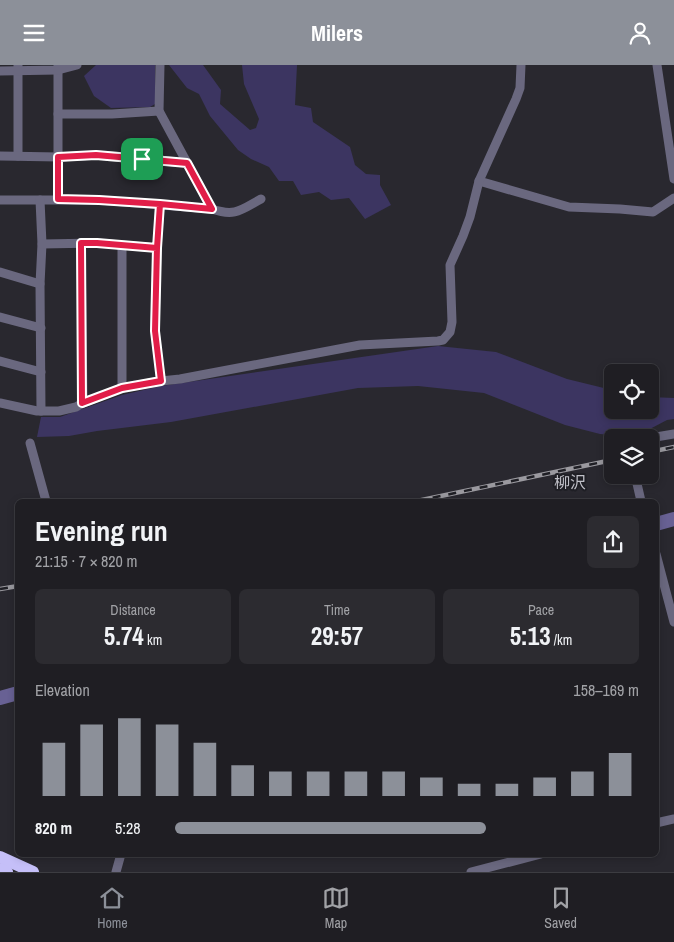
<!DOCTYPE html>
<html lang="en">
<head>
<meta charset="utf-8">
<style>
  :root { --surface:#1f1e23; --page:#2c2b30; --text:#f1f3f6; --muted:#a1a2a6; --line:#3c3c41; --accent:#8c9099 }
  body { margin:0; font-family:"Archivo Narrow","Noto Sans JP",sans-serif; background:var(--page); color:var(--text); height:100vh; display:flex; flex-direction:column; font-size:19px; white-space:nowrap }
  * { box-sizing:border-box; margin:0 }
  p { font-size:16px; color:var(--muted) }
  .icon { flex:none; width:28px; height:28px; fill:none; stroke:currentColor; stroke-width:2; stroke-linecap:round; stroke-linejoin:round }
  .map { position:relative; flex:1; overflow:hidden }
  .panel { position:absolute; left:15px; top:434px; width:644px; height:358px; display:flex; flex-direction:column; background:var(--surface); border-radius:8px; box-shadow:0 2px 8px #0003,0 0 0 1px var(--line) }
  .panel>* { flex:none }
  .tools { position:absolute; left:604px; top:299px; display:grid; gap:10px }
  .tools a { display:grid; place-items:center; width:55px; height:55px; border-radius:8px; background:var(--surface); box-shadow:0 2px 8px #0003,0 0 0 1px var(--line); font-size:25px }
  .pin { position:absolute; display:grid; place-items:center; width:42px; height:42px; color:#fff; margin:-21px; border-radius:10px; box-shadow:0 2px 8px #0006 }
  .round { display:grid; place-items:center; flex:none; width:52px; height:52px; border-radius:8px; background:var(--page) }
  .overview { display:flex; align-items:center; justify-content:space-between; height:85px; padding:0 20px }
  h1 { font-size:28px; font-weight:700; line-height:38px }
  .figures { display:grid; grid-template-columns:repeat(3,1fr); gap:8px; height:85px; padding:5px 20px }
  .figures div { display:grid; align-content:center; border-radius:8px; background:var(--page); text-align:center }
  .figures b { font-size:25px; font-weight:700 }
  .figures small { font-size:14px; font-weight:400 }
  .figures p { font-size:14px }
  .chart { height:140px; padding:10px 20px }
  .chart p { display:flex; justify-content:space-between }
  .chart svg { width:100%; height:90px; margin-top:5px; stroke:var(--accent); stroke-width:6 }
  ul { padding:0 20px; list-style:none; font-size:16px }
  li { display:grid; grid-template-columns:80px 60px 1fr; align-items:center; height:38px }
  li i { height:12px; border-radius:6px; background:var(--accent) }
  header { display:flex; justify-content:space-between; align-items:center; height:65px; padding:0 20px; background:var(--accent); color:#fff; font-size:22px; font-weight:700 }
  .dock { display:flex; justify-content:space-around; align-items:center; height:70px; border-top:1px solid var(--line); background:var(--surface); font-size:14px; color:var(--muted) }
  .dock a { display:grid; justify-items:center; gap:2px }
  .dock .on { color:var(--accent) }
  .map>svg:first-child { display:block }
</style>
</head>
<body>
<header><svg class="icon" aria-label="menu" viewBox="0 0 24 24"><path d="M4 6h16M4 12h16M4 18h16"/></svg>Milers<svg class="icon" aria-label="person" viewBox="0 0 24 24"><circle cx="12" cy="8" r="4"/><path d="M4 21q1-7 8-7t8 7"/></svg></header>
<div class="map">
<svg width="674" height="807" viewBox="0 0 674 807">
  <rect width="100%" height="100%" fill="#29282f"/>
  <g fill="#3c3561">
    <path d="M96,0H155V39L150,42L111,43L94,31L84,11Z"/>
    <path d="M169,0H203L221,25L220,39L250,65L256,63L259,54L244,19L242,0H297L295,40L311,43L313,57L350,82L355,100L366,109L380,110V120L391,140L365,154L349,133L331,135L319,127L301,130L293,116H279L269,102L251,94L238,85L210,51L199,29L187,23Z"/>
    <path d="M438,281L496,287L567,314L612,325V345H650V332L674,333V354L667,355L646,366L624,371L600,369L565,360L484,328L418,321L358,323L171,357L97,366L69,371L37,372L41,352H60L122,330L161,321Z"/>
  </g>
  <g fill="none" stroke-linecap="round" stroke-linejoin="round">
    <g stroke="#686194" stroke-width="14">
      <path d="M656,459L674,454"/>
      <path d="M0,633L18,628"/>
    </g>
    <g stroke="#6a687f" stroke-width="9">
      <path d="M18,0V91"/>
      <path d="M58,0V134"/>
      <path d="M160,0L159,46L212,144"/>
      <path d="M657,0L674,114"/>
      <path d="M0,6L58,5L77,0"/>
      <path d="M58,49H112L159,46"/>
      <path d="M0,91L59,92L97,90L187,98"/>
      <path d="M479,116L569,142L620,144L653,147L674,133"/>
      <path d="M0,135H99L212,144C235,152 241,145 261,134"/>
      <path d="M40,135L42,179L40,219L41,346"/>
      <path d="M160,139L157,183L155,266L161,316"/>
      <path d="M81,178L83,338"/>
      <path d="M42,179L97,178L157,183"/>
      <path d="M0,207L40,219"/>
      <path d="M0,252L41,263"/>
      <path d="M0,296L41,307"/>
      <path d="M122,323V181"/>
      <path d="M0,338L37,346H59L76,342L83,338L122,323L161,316L180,314L360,280L438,276L443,275L450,267L452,257L450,200L463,171L470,152L479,116L516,34L520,23L521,0"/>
      <path d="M650,373L674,369"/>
      <path d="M30,378L46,436"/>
      <path d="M635,410L641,436"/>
      <path d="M656,489L674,557"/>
      <path d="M656,758L674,754"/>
      <path d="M116,807L121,789"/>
      <path d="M471,807L541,789"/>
    </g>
    <g stroke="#c5bff8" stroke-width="12">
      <path d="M0,792L33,807"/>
      <path d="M0,804L7,807"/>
    </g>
    <g stroke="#9a999f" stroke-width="4.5">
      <g id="rail">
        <path d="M650,387L674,382"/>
        <path d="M417,436L612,395"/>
        <path d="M0,524L18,521"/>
      </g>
    </g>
    <use href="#rail" stroke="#1f1f25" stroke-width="2.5" stroke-dasharray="8" stroke-linecap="butt"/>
  </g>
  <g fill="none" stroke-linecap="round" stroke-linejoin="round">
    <g stroke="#fff" stroke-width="10">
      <path id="route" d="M142,94L187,98L212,144L160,139L157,183L97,178H81L82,338L122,323L161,316L155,266L157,183L160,139L99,135L58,134V92L96,90L142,94"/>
    </g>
    <use href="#route" stroke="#e11d48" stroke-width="6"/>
  </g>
  <g text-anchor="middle" stroke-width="4" stroke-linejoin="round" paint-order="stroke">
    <g font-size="16" fill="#bfbfc7" stroke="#1f1f25">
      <text x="570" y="423">柳沢</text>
    </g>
  </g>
</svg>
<div class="tools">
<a><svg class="icon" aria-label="locate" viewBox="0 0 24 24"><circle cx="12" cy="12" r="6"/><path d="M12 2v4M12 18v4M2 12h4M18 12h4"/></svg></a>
<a><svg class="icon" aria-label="layers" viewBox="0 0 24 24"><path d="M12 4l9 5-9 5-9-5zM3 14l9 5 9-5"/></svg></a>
</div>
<div class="pin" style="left:142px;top:94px;background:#1e9e55"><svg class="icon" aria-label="arrive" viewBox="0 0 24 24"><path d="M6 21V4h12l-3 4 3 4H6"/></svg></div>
<section class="panel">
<div class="overview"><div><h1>Evening run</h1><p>21:15 · 7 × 820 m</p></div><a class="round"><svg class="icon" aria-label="share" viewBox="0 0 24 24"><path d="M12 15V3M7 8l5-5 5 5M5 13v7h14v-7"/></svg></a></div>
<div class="figures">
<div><p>Distance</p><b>5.74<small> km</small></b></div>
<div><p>Time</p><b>29:57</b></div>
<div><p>Pace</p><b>5:13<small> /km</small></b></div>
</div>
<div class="chart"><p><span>Elevation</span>158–169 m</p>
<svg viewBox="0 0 160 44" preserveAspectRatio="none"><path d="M5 44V18M15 44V9M25 44V6M35 44V9M45 44V18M55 44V29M65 44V32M75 44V32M85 44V32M95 44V32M105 44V35M115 44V38M125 44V38M135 44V35M145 44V32M155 44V23"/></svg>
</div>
<ul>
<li><b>820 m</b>5:28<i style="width:67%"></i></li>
</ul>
</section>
</div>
<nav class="dock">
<a class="on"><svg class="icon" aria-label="home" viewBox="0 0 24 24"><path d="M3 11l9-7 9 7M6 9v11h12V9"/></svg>Home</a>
<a><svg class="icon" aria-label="map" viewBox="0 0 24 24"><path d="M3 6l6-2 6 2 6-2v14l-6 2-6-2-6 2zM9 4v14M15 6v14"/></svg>Map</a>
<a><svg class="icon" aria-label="saved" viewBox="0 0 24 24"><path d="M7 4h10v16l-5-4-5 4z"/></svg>Saved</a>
</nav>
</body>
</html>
